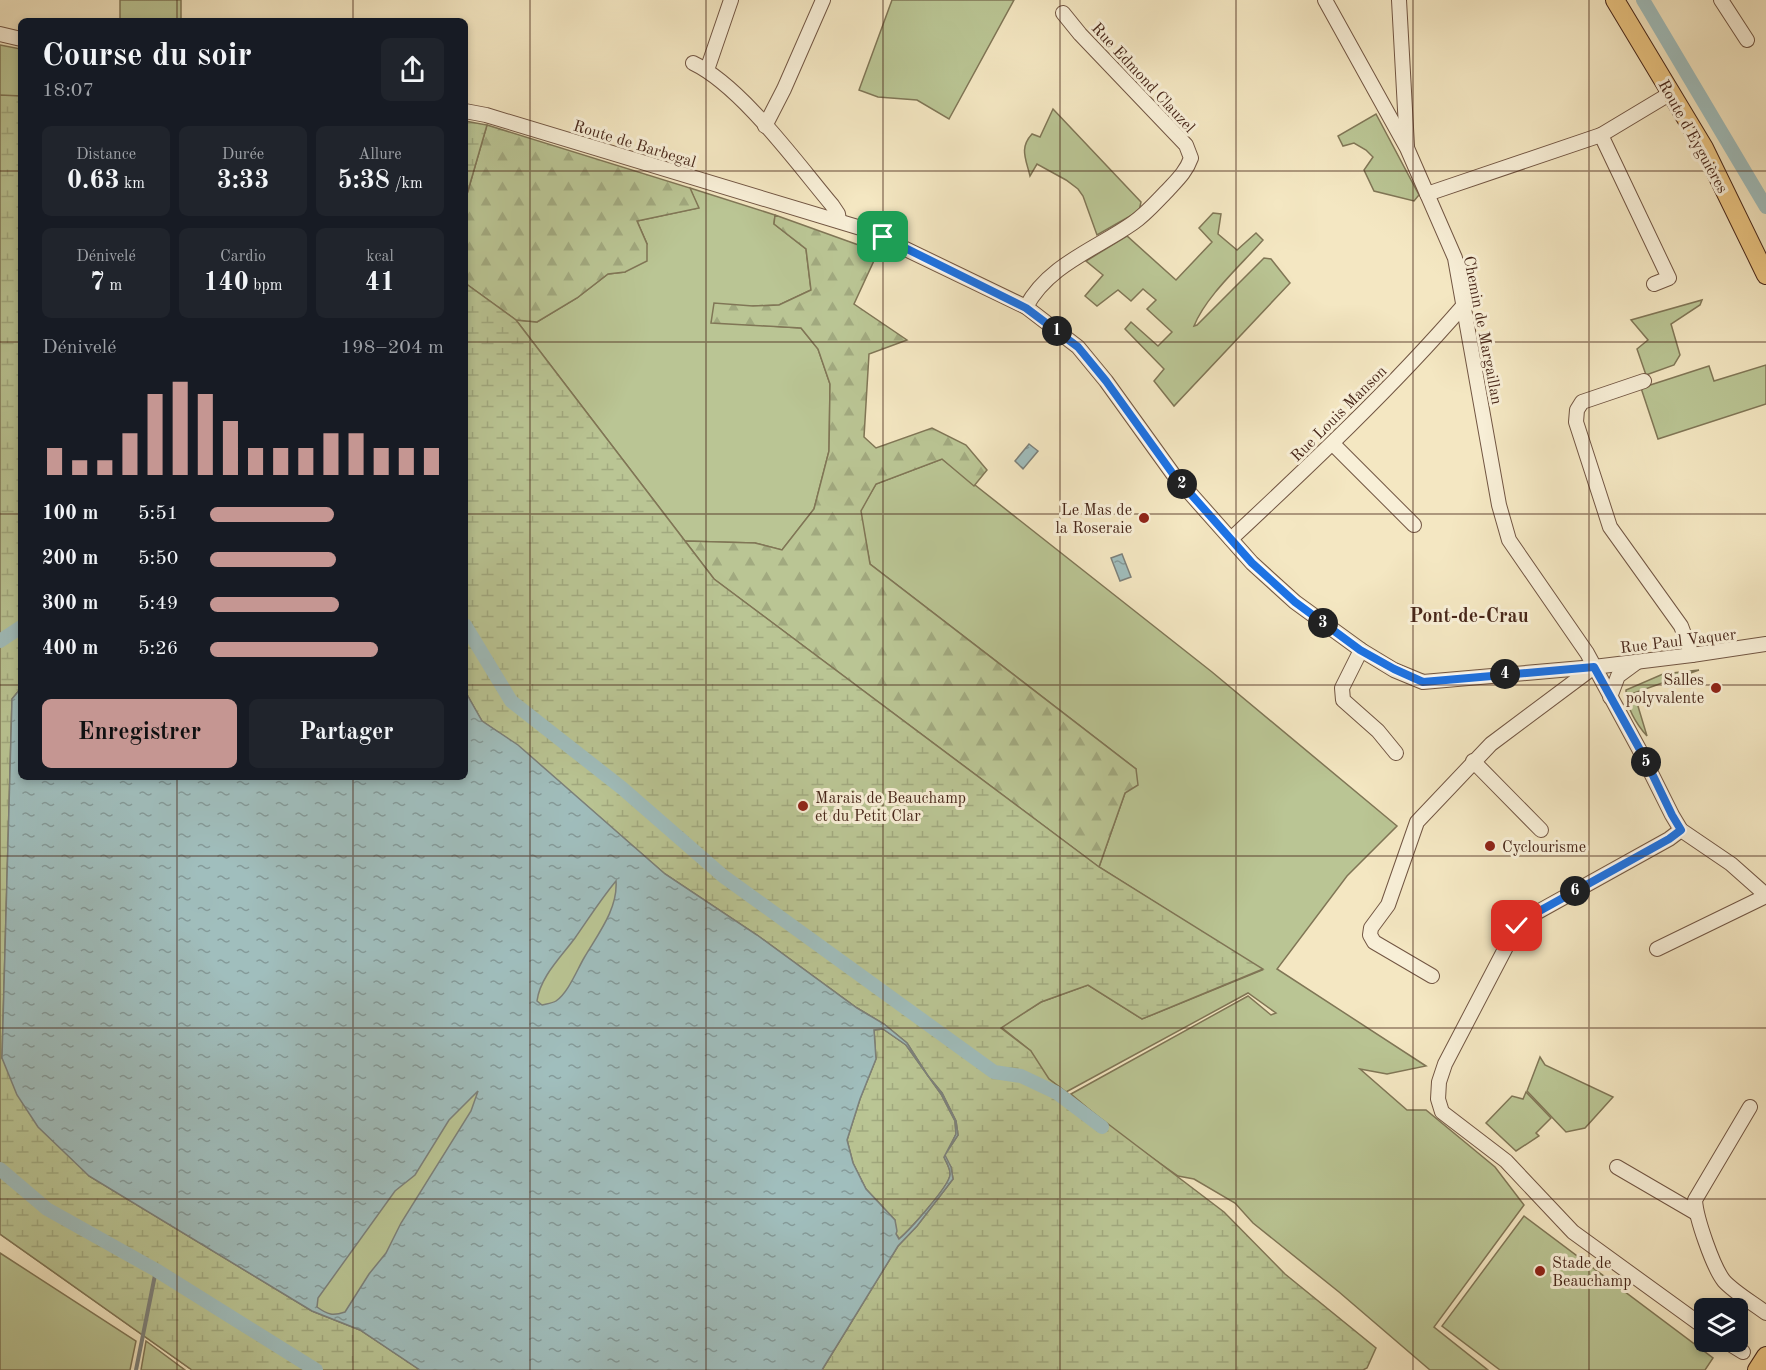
<!DOCTYPE html>
<html lang="fr">
<head>
<meta charset="utf-8">
<style>
  :root { --surface:#171b24; --page:#20242c; --text:#f1f3f6; --muted:#9ea1a6; --accent:#c59692 }
  body { margin:0; font-family:"Old Standard TT",serif; background:var(--page); color:var(--text); height:100vh; display:flex; flex-direction:column; font-size:22px; white-space:nowrap }
  * { box-sizing:border-box; margin:0 }
  p { font-size:20px; color:var(--muted) }
  .icon { flex:none; width:33px; height:33px; fill:none; stroke:currentColor; stroke-width:2; stroke-linecap:round; stroke-linejoin:round }
  .map { position:relative; flex:1; overflow:hidden }
  .details { position:absolute; left:18px; top:18px; width:450px; height:762px; display:flex; flex-direction:column; background:var(--surface); border-radius:9px; box-shadow:0 3px 9px #0003 }
  .details>* { flex:none }
  .tools { position:absolute; left:1694px; top:1298px; display:grid; gap:12px }
  .tools a { display:grid; place-items:center; width:54px; height:54px; border-radius:9px; background:var(--surface); box-shadow:0 3px 9px #0003; font-size:30px }
  .pin { position:absolute; display:grid; place-items:center; width:51px; height:51px; color:#fff; margin:-26px; border-radius:12px; box-shadow:0 3px 9px #0006 }
  .km { position:absolute; width:30px; height:30px; margin:-15px; border-radius:50%; background:#222; color:#fff; font-size:16px; line-height:30px; text-align:center }
  .round { display:grid; place-items:center; flex:none; width:63px; height:63px; border-radius:9px; background:var(--page) }
  .head { display:flex; align-items:center; justify-content:space-between; height:102px; padding:0 24px }
  h1 { font-size:33px; font-weight:800; line-height:45px }
  .stats { display:grid; grid-template-columns:repeat(3,1fr); gap:9px; height:102px; padding:6px 24px }
  .stats div { display:grid; align-content:center; border-radius:9px; background:var(--page); text-align:center }
  .stats b { font-size:26px; font-weight:800 }
  .stats small { font-size:16px; font-weight:400 }
  .stats p { font-size:16px }
  .chart { height:168px; padding:12px 24px }
  .chart p { display:flex; justify-content:space-between }
  .chart svg { width:100%; height:108px; margin-top:6px; stroke:var(--accent); stroke-width:6 }
  .button { display:flex; gap:12px; margin-top:auto; padding:12px 24px }
  .button a { flex:1; height:69px; border-radius:9px; background:var(--accent); color:#111; font-size:24px; font-weight:800; line-height:69px; text-align:center }
  .button a+a { background:var(--page); color:var(--text) }
  ul { padding:0 24px; list-style:none; font-size:20px }
  li { display:grid; grid-template-columns:96px 72px 1fr; align-items:center; height:45px }
  li i { height:15px; border-radius:8px; background:var(--accent) }
  .map>svg:first-child { display:block }
</style>
</head>
<body>
<div class="map">
<svg width="1766" height="1370" viewBox="0 0 1766 1370">
  <defs>
    <pattern id="forest-firs" width="22" height="20" patternUnits="userSpaceOnUse" patternTransform="scale(1.5)"><rect width="22" height="20" fill="#bac594"/><path d="M5 1l3.5 6h-7zM16 11l3.5 6h-7z" fill="#a1a97f"/></pattern>
    <pattern id="wetland-marsh" width="20" height="14" patternUnits="userSpaceOnUse" patternTransform="scale(1.5)"><rect width="20" height="14" fill="#bac594"/><path d="M1 5h8M5 5V1M11 12h8M15 12V8" fill="none" stroke="#a1a97f"/></pattern>
    <pattern id="water-ripples" width="26" height="14" patternUnits="userSpaceOnUse" patternTransform="scale(1.5)"><rect width="26" height="14" fill="#a0bebd"/><path d="M2 4q2-2 4 0t4 0M15 11q2-2 4 0t4 0" fill="none" stroke="#849a99"/></pattern>
  </defs>
  <rect width="100%" height="100%" fill="#f4e7c2"/>
  <filter id="stains"><feTurbulence type="fractalNoise" baseFrequency=".00333" numOctaves="4"/><feColorMatrix values="0 0 0 0 .2 0 0 0 0 .09 0 0 0 0 .02 0 0 0 .5 -.17"/></filter>
  <radialGradient id="worn" r=".72"><stop offset=".6" stop-color="#630" stop-opacity="0"/><stop offset="1" stop-color="#630" stop-opacity=".3"/></radialGradient>
  <g fill="#bac594" stroke="#807656" stroke-width="1.5">
    <rect x="120" y="0" width="61" height="21"/>
    <path d="M892,0H1014L949,119L917,100L878,97L859,90Z"/>
    <path d="M0,45L21,49V98L0,97Z"/>
    <path d="M21,99V777H465V601L760,876L1031,1051L1001,1027L1041,1002L1088,985L1142,1019L1262,970L1099,867L1125,793L1136,769L870,564L860,511L876,484L942,459L1212,672L1397,826L1347,876L1277,969L1426,1066L1387,1074L1360,1069L1407,1110H1426L1495,1167L1524,1205L1434,1327L1488,1370H1430L1339,1292L1253,1223L1235,1203L1194,1179L1178,1176L1116,1132L1071,1094L1248,996L1271,1015L1276,1013L1248,993L1066,1092L1049,1079L881,1370H192L0,1234V102Z"/>
    <path d="M1053,109L1141,202L1139,211L1097,235L1083,196L1078,189L1066,180L1037,164L1030,176C1026,159 1019,148 1032,134L1040,137Z"/>
    <path d="M1376,114L1419,195L1414,201L1374,191L1364,170L1373,157L1366,150L1354,143L1343,146L1338,136Z"/>
    <path d="M690,188L775,215L774,224L806,249L811,290L779,305L753,306L711,322L801,328L818,349L830,384L829,451L814,509L782,550L755,543L685,541L516,320L537,322L577,298L608,274L625,272L647,244L637,221L698,208Z"/>
    <path d="M1213,213L1221,214L1218,234L1237,250L1256,233L1263,240C1241,265 1206,296 1194,326L1197,325L1264,258L1271,259L1290,283L1174,406L1154,381L1164,369L1125,329L1131,322L1158,346L1172,332L1147,309L1156,300L1143,289L1131,301L1118,290L1097,306L1085,296L1103,275L1086,261L1127,236L1176,280L1212,242L1199,228Z"/>
    <path d="M1702,300L1700,305L1671,324L1680,355L1674,365L1646,375L1637,349L1648,340L1631,320Z"/>
    <path d="M1766,365V404L1658,439L1641,388L1709,366L1714,381Z"/>
    <path d="M1699,670L1634,693L1647,736C1637,725 1625,706 1626,690L1663,674Z"/>
    <path d="M1540,1057L1545,1065L1613,1097L1585,1128L1566,1132L1527,1091Z"/>
    <path d="M1526,1092L1551,1118L1536,1133L1539,1136L1516,1151L1486,1123L1512,1096L1523,1099Z"/>
    <path d="M1524,1216L1713,1358L1705,1370H1500L1442,1326Z"/>
    <path d="M0,1253L136,1341L130,1370H0Z"/>
    <path d="M146,1341L185,1370H141Z"/>
  </g>
  <g fill="url(#forest-firs)" stroke="#807656" stroke-width="1.5">
    <path d="M487,125L690,188L699,208L637,221L647,244V261L625,272L608,274L577,298L537,322L516,320L465,283V201Z"/>
    <path d="M775,215L878,252L854,304L907,340L869,354L864,437L876,448L932,428L966,445L987,470L974,486L942,459L876,484L861,511L870,564L1136,769L1138,785L1125,793L1099,867L714,579L685,541L755,543L782,550L814,509L829,451L830,384L818,349L801,328L711,323L714,303L753,306L779,305L811,290L806,249L774,224Z"/>
  </g>
  <g fill="url(#wetland-marsh)" stroke="#807656" stroke-width="1.5">
    <path d="M0,95L21,96V688L12,699L2,1058L89,1176L312,1311L360,1330L420,1370H192L0,1234Z"/>
    <path d="M465,121L487,125L465,201Z"/>
    <path d="M465,283L516,320L714,579L1099,867L1263,969L1142,1019L1088,985L1041,1002L1001,1028L1031,1051L1049,1079L1224,1212L1285,1274L1376,1348L1367,1368L1363,1370H822L898,1246L917,1226L953,1179L951,1167L944,1157C946,1162 951,1169 950,1175C949,1187 909,1230 899,1239L896,1234L895,1220L866,1189L853,1163L847,1140L860,1099L876,1059L874,1030L883,1029L906,1045L941,1094L955,1121L956,1134L950,1147L958,1135L956,1121L942,1093L928,1076L907,1043L884,1024L857,1008L757,935L665,874L518,746L482,721L465,691Z"/>
  </g>
  <g fill="url(#water-ripples)" stroke="#7c817b" stroke-width="1.5" fill-rule="evenodd">
    <path d="M1029,444L1038,451L1023,469L1015,461Z"/>
    <path d="M1122,554L1131,577L1120,581L1111,558Z"/>
    <path d="M21,688V777H465V691L482,721L518,745L665,874L757,935L857,1008L884,1024L907,1043L928,1076L942,1093L956,1121L958,1135L945,1155L951,1167L953,1179L917,1226L898,1246L822,1370H420L360,1330L312,1311L89,1176L38,1127L17,1095L2,1058L12,699ZM616,881C618,909 598,934 584,958C577,970 568,993 556,1001C553,1003 546,1004 542,1005L537,1001C540,977 561,957 575,938C589,918 601,899 616,881ZM883,1029L906,1045L941,1094L955,1121L956,1134L944,1157C946,1162 951,1169 950,1175C949,1186 910,1230 899,1239L896,1234L897,1231L895,1220L866,1189L853,1163L847,1140L860,1099L876,1059L874,1030ZM478,1091L471,1111L401,1223L386,1253L369,1274L345,1312C333,1316 328,1315 317,1307L318,1298L395,1191L415,1175L449,1120Z"/>
  </g>
  <g fill="none" stroke-linecap="round" stroke-linejoin="round">
    <path stroke="#7c817b" stroke-width="4" d="M136,1370L156,1270"/>
    <g stroke="#a0bebd" stroke-width="14">
      <path d="M1643,0L1766,207"/>
      <path d="M465,625L511,701L622,788L723,876L994,1072L1021,1076L1057,1093L1102,1127"/>
      <path d="M0,641L21,627"/>
      <path d="M0,1169L47,1209L156,1270L316,1370"/>
    </g>
    <g stroke="#725643" stroke-width="16">
      <g id="minor">
        <path d="M1325,0L1407,148L1455,258L1499,505L1509,540L1587,653L1639,749L1672,815L1681,830L1731,864L1766,895"/>
        <path d="M1399,0L1407,146"/>
        <path d="M1721,0L1747,40"/>
        <path d="M0,34L21,39"/>
        <path d="M693,63C741,86 796,162 832,205L838,214L839,221"/>
        <path d="M707,70L731,0"/>
        <path d="M465,111L486,115L864,229L1026,307L1078,347L1106,381L1173,474L1252,563L1295,602L1361,650L1394,670L1423,682L1594,667L1692,655L1766,644"/>
        <path d="M765,126L784,89L823,0"/>
        <path d="M1601,135L1669,278L1654,284"/>
        <path d="M1427,194L1601,135L1671,93"/>
        <path d="M1026,307C1048,265 1096,249 1133,223C1146,214 1156,202 1167,191C1177,180 1186,172 1191,158L1186,145L1080,34L1063,13"/>
        <path d="M1644,381L1582,402L1577,410L1576,422L1610,527L1681,626L1692,655"/>
        <path d="M1333,444L1414,525"/>
        <path d="M1231,539C1311,464 1391,389 1463,306"/>
        <path d="M1361,650L1342,688L1343,700L1378,731L1396,753"/>
        <path d="M1610,697L1618,676L1637,662"/>
        <path d="M1473,761L1541,830"/>
        <path d="M1681,830L1669,839L1525,919L1517,926L1445,1064L1439,1082L1438,1099L1442,1112L1506,1161L1573,1232L1704,1327"/>
        <path d="M1657,949L1766,896"/>
        <path d="M1432,976L1374,942L1370,935L1371,928L1388,905L1417,822L1491,744L1594,667"/>
        <path d="M1750,1107L1695,1200C1696,1218 1713,1267 1724,1281C1735,1293 1753,1303 1766,1313"/>
        <path d="M1617,1167L1696,1213"/>
        <path d="M1725,1341L1743,1352"/>
      </g>
    </g>
    <g stroke="#472619" stroke-width="20">
      <g id="major">
        <path d="M1615,0L1704,148L1766,275"/>
        <path d="M1757,1370L1766,1356"/>
      </g>
    </g>
    <use href="#minor" stroke="#f8efd7" stroke-width="14"/>
    <use href="#major" stroke="#eac481" stroke-width="18"/>
  </g>
  <g fill="none" stroke-linecap="round" stroke-linejoin="round">
    <g stroke="#fff" stroke-width="12">
      <path id="route" d="M883,237L1026,308L1078,347L1106,381L1173,474L1252,563L1295,602L1360,650L1394,669L1423,682L1594,667L1644,757L1672,815L1681,830L1669,839L1525,919L1517,926"/>
    </g>
    <use href="#route" stroke="#1a73e8" stroke-width="8"/>
  </g>
  <path fill="none" stroke="#472619" stroke-width="1.5" stroke-opacity="0.55" d="M177,0V21M353,0V21M530,0V1370M706,0V1370M883,0V1370M1060,0V1370M1236,0V1370M1413,0V1370M1589,0V1370M0,171H21M465,171H1766M0,342H21M465,342H1766M0,514H21M465,514H1766M0,685H21M465,685H1766M177,777V1370M353,777V1370M0,856H1766M0,1028H1766M0,1199H1766"/>
  <g fill="#8f2418" stroke="#f8efd7" stroke-width="2">
    <circle cx="1144" cy="518" r="6"/>
    <circle cx="1716" cy="688" r="6"/>
    <circle cx="803" cy="806" r="6"/>
    <circle cx="1490" cy="846" r="6"/>
    <circle cx="1540" cy="1271" r="6"/>
  </g>
  <g text-anchor="middle" stroke-width="6" stroke-linejoin="round" paint-order="stroke">
    <g font-size="16" fill="#472619" stroke="#f8efd7">
      <text transform="translate(1144 77) rotate(47)" y="6">Rue Edmond Clauzel</text>
      <text transform="translate(1694 136) rotate(61)" y="6">Route d'Eyguières</text>
      <text transform="translate(635 143) rotate(17)" y="6">Route de Barbegal</text>
      <text transform="translate(1484 330) rotate(79)" y="6">Chemin de Margaillan</text>
      <text transform="translate(1338 413) rotate(-45)" y="6">Rue Louis Manson</text>
      <text transform="translate(1678 640) rotate(-7)" y="6">Rue Paul Vaquer</text>
    </g>
    <g font-size="16" fill="#472619" stroke="#f8efd7" text-anchor="start">
      <text x="1132" y="515" text-anchor="end">Le Mas de<tspan x="1132" dy="18">la Roseraie</tspan></text>
      <text x="1704" y="685" text-anchor="end">Salles<tspan x="1704" dy="18">polyvalente</tspan></text>
      <text x="815" y="803">Marais de Beauchamp<tspan x="815" dy="18">et du Petit Clar</tspan></text>
      <text x="1502" y="852">Cyclourisme</text>
      <text x="1552" y="1268">Stade de<tspan x="1552" dy="18">Beauchamp</tspan></text>
    </g>
    <g font-size="20" font-weight="bold" fill="#472619" stroke="#f8efd7">
      <text x="1469" y="622">Pont-de-Crau</text>
    </g>
  </g>
  <rect width="100%" height="100%" filter="url(#stains)"/>
  <rect width="100%" height="100%" fill="url(#worn)"/>
</svg>
<div class="tools">
<a><svg class="icon" aria-label="layers" viewBox="0 0 24 24"><path d="M12 4l9 5-9 5-9-5zM3 14l9 5 9-5"/></svg></a>
</div>
<div class="pin" style="left:883px;top:237px;background:#1e9e55"><svg class="icon" aria-label="arrive" viewBox="0 0 24 24"><path d="M6 21V4h12l-3 4 3 4H6"/></svg></div>
<div class="pin" style="left:1517px;top:926px;background:#d93025"><svg class="icon" aria-label="check" viewBox="0 0 24 24"><path d="M5 12l5 5 9-10"/></svg></div>
<b class="km" style="left:1057px;top:331px">1</b>
<b class="km" style="left:1182px;top:484px">2</b>
<b class="km" style="left:1323px;top:623px">3</b>
<b class="km" style="left:1505px;top:674px">4</b>
<b class="km" style="left:1646px;top:762px">5</b>
<b class="km" style="left:1575px;top:891px">6</b>
<section class="details">
<div class="head"><div><h1>Course du soir</h1><p>18:07</p></div><a class="round"><svg class="icon" aria-label="share" viewBox="0 0 24 24"><path d="M12 15V3M7 8l5-5 5 5M5 13v7h14v-7"/></svg></a></div>
<div class="stats">
<div><p>Distance</p><b>0.63<small> km</small></b></div>
<div><p>Durée</p><b>3:33</b></div>
<div><p>Allure</p><b>5:38<small> /km</small></b></div>
</div>
<div class="stats">
<div><p>Dénivelé</p><b>7<small> m</small></b></div>
<div><p>Cardio</p><b>140<small> bpm</small></b></div>
<div><p>kcal</p><b>41</b></div>
</div>
<div class="chart"><p><span>Dénivelé</span>198–204 m</p>
<svg viewBox="0 0 160 44" preserveAspectRatio="none"><path d="M5 44V33M15 44V38M25 44V38M35 44V27M45 44V11M55 44V6M65 44V11M75 44V22M85 44V33M95 44V33M105 44V33M115 44V27M125 44V27M135 44V33M145 44V33M155 44V33"/></svg>
</div>
<ul>
<li><b>100 m</b>5:51<i style="width:53%"></i></li>
<li><b>200 m</b>5:50<i style="width:54%"></i></li>
<li><b>300 m</b>5:49<i style="width:55%"></i></li>
<li><b>400 m</b>5:26<i style="width:72%"></i></li>
</ul>
<div class="button"><a>Enregistrer</a><a>Partager</a></div>
</section>
</div>
</body>
</html>
